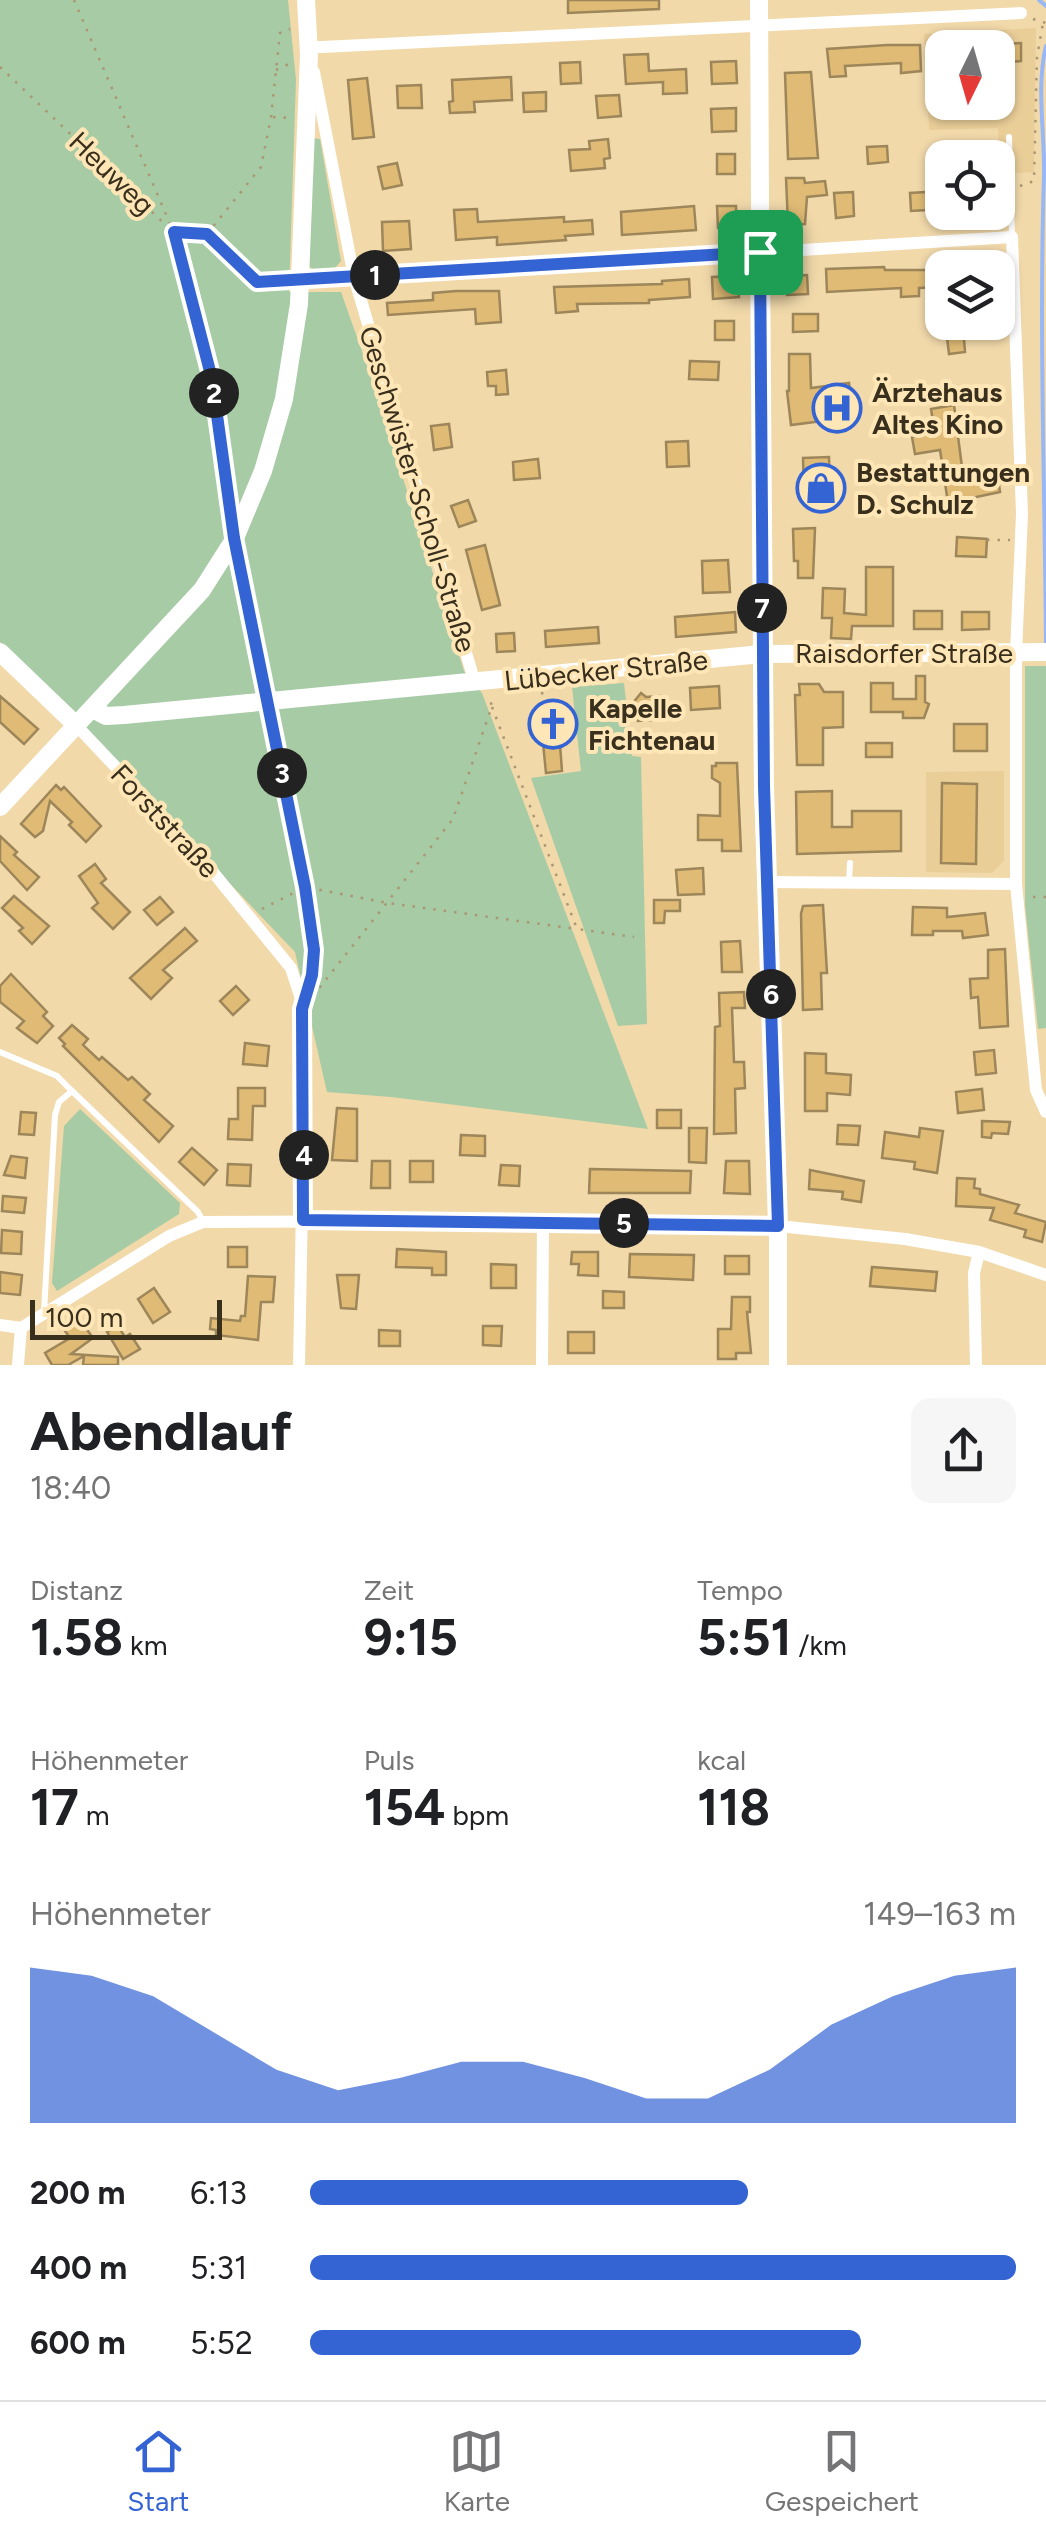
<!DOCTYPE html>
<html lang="de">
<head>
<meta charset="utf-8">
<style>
  :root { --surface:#fff; --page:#f6f6f6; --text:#202124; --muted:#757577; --line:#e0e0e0; --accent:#3464d4 }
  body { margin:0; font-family:Figtree,sans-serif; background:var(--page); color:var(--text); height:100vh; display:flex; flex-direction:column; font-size:38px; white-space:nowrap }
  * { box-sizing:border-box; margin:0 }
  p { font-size:32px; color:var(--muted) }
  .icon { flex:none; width:55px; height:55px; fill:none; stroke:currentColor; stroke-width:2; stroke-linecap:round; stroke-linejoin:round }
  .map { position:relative; height:1365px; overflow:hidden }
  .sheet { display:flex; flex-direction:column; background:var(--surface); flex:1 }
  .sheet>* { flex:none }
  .needle { width:65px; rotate:185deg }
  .fabs { position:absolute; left:925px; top:30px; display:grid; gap:20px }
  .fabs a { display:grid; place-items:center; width:90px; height:90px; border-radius:20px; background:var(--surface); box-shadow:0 2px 8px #0004; font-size:50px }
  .scale { position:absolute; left:30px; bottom:25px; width:192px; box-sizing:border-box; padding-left:10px; border:5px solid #392f1d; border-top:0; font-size:28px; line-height:35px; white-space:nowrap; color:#392f1d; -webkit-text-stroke:8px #ffe6b7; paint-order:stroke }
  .pin { position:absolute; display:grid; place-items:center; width:85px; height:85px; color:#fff; margin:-42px; border-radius:20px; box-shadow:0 5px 15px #0006 }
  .km { position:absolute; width:50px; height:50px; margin:-25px; border-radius:50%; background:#222; color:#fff; font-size:28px; line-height:50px; text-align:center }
  .round { display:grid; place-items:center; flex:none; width:105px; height:105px; border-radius:20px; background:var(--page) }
  .head { display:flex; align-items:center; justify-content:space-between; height:170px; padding:0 30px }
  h1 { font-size:55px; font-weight:700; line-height:75px }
  .metrics { display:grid; grid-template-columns:repeat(3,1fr); gap:15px; height:170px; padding:10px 30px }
  .metrics div { display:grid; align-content:center }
  .metrics b { font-size:50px; font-weight:700 }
  .metrics small { font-size:28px; font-weight:400 }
  .metrics p { font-size:28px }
  .chart { height:280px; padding:20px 30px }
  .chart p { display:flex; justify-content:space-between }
  .chart svg { width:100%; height:180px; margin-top:10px; fill:var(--accent); opacity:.7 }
  ul { padding:0 30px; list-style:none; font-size:32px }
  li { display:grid; grid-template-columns:160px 120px 1fr; align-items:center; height:75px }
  li i { height:25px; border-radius:12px; background:var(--accent) }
  .tab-bar { display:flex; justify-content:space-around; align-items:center; height:140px; border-top:2px solid var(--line); background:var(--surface); font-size:28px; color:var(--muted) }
  .tab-bar a { display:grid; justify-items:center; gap:5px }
  .tab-bar .on { color:var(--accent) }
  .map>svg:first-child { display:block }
</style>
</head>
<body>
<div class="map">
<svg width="1046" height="1365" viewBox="0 0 1046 1365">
  <rect width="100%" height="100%" fill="#f1d9aa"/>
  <g fill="#eace98" fill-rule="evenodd">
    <path d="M1036,28L1034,172L1001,174L998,128L929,130L924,34ZM942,48H998V102H942Z"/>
    <path d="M1004,771V861L992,873L926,872V772Z"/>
  </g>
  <g fill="#a7cba5">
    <path d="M0,0H288L296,80L289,292H341L369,371L464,671L482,693L648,1129L391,1097L327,1092L295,952L0,642Z"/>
    <path d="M313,138L320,139L341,261L334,269L315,272L308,265Z"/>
    <path d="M1025,666H1046V1028L1038,1029L1025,905Z"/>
    <path d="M624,683L632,756L641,757L647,1024L618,1026L531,778L581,771L572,687Z"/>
    <path d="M80,1109L180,1203L179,1214L57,1291L52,1283L64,1126Z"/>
  </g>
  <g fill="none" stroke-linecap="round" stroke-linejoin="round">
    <g stroke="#97b7f6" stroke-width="4">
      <path d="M1039,0L1046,6"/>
      <path d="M1046,46C1036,87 1045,133 1044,175C1039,332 1045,489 1046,646"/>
    </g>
  </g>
  <g fill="#dfbb75" stroke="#9d865a" stroke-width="2.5">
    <path d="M568,0H659V9L568,13Z"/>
    <path d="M1021,43V61L1011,62L1012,100H998V44Z"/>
    <path d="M887,45H920L921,71L901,73V63L845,66L846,76L830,77L827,49Z"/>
    <path d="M648,54L649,71L686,69L687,93L663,94V82L626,84L624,55Z"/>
    <path d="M736,61L737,83L712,84L711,62Z"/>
    <path d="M580,62L581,83L561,84L560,63Z"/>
    <path d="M811,72L818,158L788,159L785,73Z"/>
    <path d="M511,77L512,100L474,102L475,112L450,113L449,102L453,101L452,80Z"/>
    <path d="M367,78L374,137L353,139L348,80Z"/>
    <path d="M421,85L422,108H398L397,86Z"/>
    <path d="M546,92V111L524,112L523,93Z"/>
    <path d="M619,95L621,116L598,118L596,96Z"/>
    <path d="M736,108V131L712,132L711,109Z"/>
    <path d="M608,139L610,158L604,159L605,168L571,171L569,150L590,149L589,141Z"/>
    <path d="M887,146L888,162L868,164L867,147Z"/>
    <rect x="717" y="154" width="18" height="20"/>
    <path d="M397,163L402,185L383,189L378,167Z"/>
    <path d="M786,178H804L805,183L825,181L827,195L807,197L805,224L788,225Z"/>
    <path d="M942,191V202L927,203V210L911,211L910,193Z"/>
    <path d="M853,192L854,216L836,218L834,193Z"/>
    <path d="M694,206L696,230L622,235L621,212Z"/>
    <path d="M717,206H736L737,227L718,228Z"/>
    <path d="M477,209L478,222L564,217V222L592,220L593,234L565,236L566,240L497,245V237L456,240L454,210Z"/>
    <path d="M409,221L411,249L383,251L382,222Z"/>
    <path d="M884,267L885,270H942V287L919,288V296L901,297V288L827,292L826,269Z"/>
    <path d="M807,275L808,294L787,295L786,276Z"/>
    <path d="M738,276L739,297L713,299L712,277Z"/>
    <path d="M689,279L690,297L649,300V303L577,304L578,311L556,313L554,287L662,284V281Z"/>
    <path d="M456,291H499L501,322L476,324L475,309L388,315L387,303L433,300V293Z"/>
    <path d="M793,314H818V331L793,332Z"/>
    <rect x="715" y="321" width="19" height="19"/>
    <path d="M963,327L965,352L949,354L946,329Z"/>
    <path d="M789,354H810L811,388L849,383L854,417L791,425L787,391H789Z"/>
    <path d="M690,361L719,362L718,380L689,379Z"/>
    <path d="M506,370L508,394L496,395V386H488L487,372Z"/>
    <path d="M954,405L963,475L997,470L1000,492L948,503L940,450L915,454L912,437L935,433L931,409Z"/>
    <path d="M449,424L452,447L434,450L431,426Z"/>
    <path d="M688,441L689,466L667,467L666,442Z"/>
    <path d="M829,457L830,494L804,495L803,458Z"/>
    <path d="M538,459L540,478L514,480L513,462Z"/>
    <path d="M468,500L476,521L459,527L451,506Z"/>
    <path d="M815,528L813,578H798V561H794L793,529Z"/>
    <path d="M957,537L987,539L986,557L956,556Z"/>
    <path d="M485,545L500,605L482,610L466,550Z"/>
    <path d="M728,560L730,592L703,593L702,561Z"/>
    <path d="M866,567H893V626H852L851,639L831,638L832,618H822L823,588L845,589L844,613L866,615Z"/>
    <rect x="914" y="611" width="28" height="18"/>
    <path d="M735,612L736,632L676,637L675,617Z"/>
    <path d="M962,612H989V629L962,630Z"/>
    <path d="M598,627L599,643L546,647L545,631Z"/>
    <path d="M514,633L515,651L497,652L496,634Z"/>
    <path d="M916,676H925V702L929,704L924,718H903V712H871V683H893V699H916Z"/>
    <path d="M799,684H819L824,692H843V727L823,728V765H797L795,695H800Z"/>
    <path d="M719,686L720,708L691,710L690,688Z"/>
    <path d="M641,693L646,697L660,696L661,710L652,711V720L638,721L637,708L632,704Z"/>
    <path d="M0,696L38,729L24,744L0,722Z"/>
    <path d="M557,707L558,716L573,714L575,729L559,731L562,771L546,773L542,733L532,734L530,718L541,717L540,708Z"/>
    <rect x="954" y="724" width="33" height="27"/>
    <rect x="866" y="743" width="26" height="14"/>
    <path d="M716,763H737L741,851H722V840H698V815L720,816V783L712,778V766H716Z"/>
    <path d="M942,783L977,784L976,864L941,863Z"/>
    <path d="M56,785L61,790L64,787L101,826L86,842L69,825L72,822L50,801L43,831L35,837L21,824Z"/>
    <path d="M832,791V827H852V811H901V851L797,854L796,792Z"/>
    <path d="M0,836L17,852L14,855L39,877L27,890L0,861Z"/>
    <path d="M95,864L106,879L101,883L130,912L113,929L92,908L98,903L79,876Z"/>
    <path d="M703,868L704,894L678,895L676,870Z"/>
    <path d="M14,896L49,926L32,944L19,931L23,928L2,908Z"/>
    <path d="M160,897L173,912L157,925L144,910Z"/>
    <path d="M654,900H680V911H665L664,923H654Z"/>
    <path d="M823,905L827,973H821L822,1009L803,1010L801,914L803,906Z"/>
    <path d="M913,907L947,908V917L985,913L988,935L963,938L962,931H933V935H912Z"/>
    <path d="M185,928L197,941L163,970L172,978L151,999L130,978Z"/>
    <path d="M740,941L742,972H722L721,942Z"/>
    <path d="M1005,949L1008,1026L980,1028L978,997L971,998L970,979L988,978V950Z"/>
    <path d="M11,974L47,1012L43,1016L53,1026L37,1043L17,1028L24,1021L0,1002V986Z"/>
    <path d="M236,986L249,1000L233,1015L220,1001Z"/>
    <path d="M744,992L745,1008H732L734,1062H744L745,1088L735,1089L736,1133L714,1134L715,1027L720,1026L719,993Z"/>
    <path d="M72,1025L88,1039L83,1045L99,1060L102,1057L128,1080L132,1077L150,1094L144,1100L173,1126L159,1142L63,1046L65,1044L59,1038Z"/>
    <path d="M245,1043L269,1046L267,1066L243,1064Z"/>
    <path d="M994,1050L996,1073L976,1075L974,1052Z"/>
    <path d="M805,1053L826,1054V1073L851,1075L850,1095L827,1093V1111H805Z"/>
    <path d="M238,1088H265V1106H253L252,1140L228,1139L229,1119H238Z"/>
    <path d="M982,1089L984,1110L958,1113L956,1092Z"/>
    <path d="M337,1108L357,1109V1161L332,1160Z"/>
    <rect x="657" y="1110" width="24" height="18"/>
    <path d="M21,1112L36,1113L34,1135L19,1134Z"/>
    <path d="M982,1121L1010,1122L1008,1134L992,1133L991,1138L982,1137Z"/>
    <path d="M838,1125L860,1126L858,1145L837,1144Z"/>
    <path d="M689,1128H707L706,1163L689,1162Z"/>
    <path d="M920,1128L943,1131L937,1173L914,1169L915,1162L882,1158L885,1132L919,1137Z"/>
    <path d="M461,1135L485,1136V1156L460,1155Z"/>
    <path d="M192,1148L217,1170L204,1185L179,1162Z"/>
    <path d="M11,1156L27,1158L25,1178L4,1175Z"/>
    <path d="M372,1161H390V1188H371Z"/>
    <rect x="410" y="1161" width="23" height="21"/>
    <path d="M726,1161H749L750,1194L724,1193Z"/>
    <path d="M228,1164L251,1165L250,1186L227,1185Z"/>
    <path d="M501,1165L520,1166L519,1186L499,1185Z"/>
    <path d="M590,1169L691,1171L690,1193H589Z"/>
    <path d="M810,1170L864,1181L861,1202L842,1199L843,1192L809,1189Z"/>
    <path d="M957,1178L975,1179L974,1188L980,1189V1194L1019,1205L1015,1213L1046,1222L1042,1242L1024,1237L1026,1230L990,1220L994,1208L956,1206Z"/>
    <path d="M3,1196L26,1198L24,1213L2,1211Z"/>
    <path d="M2,1230L22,1232L21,1254L1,1253Z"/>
    <rect x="228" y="1247" width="19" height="20"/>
    <path d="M397,1249L446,1252V1275H432V1268L396,1267Z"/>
    <path d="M572,1252H598V1276L578,1275L579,1264H571Z"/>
    <path d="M630,1254L694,1255L693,1280L629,1277Z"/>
    <rect x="725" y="1256" width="24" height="18"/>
    <path d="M491,1264L516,1265V1288H491Z"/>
    <path d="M872,1267L937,1272L935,1291L870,1286Z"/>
    <path d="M0,1272L22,1275L20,1295L0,1293Z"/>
    <path d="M337,1275H359L356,1309L341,1308Z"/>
    <path d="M248,1276L275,1277L273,1302H261L258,1340L216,1335V1330L210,1329L211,1318L240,1321L241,1316H245Z"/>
    <path d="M154,1288L170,1312L153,1323L138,1299Z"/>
    <path d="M603,1291L624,1292V1308H603Z"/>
    <path d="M732,1297H750V1312H747L751,1353H736V1359H718V1329H731Z"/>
    <path d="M78,1317L93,1338L71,1354L118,1357V1365H83L84,1356L68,1365H52L45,1353L70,1338L63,1328Z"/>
    <path d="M118,1326L125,1337L130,1334L140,1349L123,1359L107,1332Z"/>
    <path d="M483,1326H502L501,1346L483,1345Z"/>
    <path d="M379,1330L400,1331V1346H379Z"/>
    <rect x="568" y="1332" width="26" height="21"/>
  </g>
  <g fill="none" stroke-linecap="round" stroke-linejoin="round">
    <g stroke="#a99773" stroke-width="2.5" stroke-dasharray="2.5 8" stroke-linecap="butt">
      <path d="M74,0L174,233L212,379L230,507"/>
      <path d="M1033,19L1046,23"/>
      <path d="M0,67L173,232"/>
      <path d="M276,70L291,63"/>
      <path d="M273,117L290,118"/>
      <path d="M1020,186L1034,181L1037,57L1043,23"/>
      <path d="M176,233L207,234L257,282L283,281"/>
      <path d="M207,234L261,167L271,117L280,33L290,29"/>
      <path d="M987,540H1010"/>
      <path d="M239,559L265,688"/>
      <path d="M542,692L544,708"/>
      <path d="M492,707L577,929L634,937"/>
      <path d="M270,716C282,775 325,932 310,983"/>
      <path d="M1033,897H1046"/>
      <path d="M262,909L305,887L388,903L577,929"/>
      <path d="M313,996L453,819L492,706L488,695"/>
    </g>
    <g stroke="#fff" stroke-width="6">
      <path d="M1009,137L1012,236"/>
      <path d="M849,881L850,863"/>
      <path d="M0,1052L57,1076L72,1091"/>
      <path d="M44,1312L55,1115L59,1102L72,1091L198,1212L203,1221"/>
    </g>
    <g stroke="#fff" stroke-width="12">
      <path d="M310,53L309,47H322L1021,13"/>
      <path d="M314,72L354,277L475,683"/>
      <path d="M301,281L1012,237L1022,514L1016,653V884L1036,1090L1046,1112"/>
      <path d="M76,725L199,855L291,968L302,1002L305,1045L299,1365"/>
      <path d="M767,882L1016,884"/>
      <path d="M0,1325L21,1328L169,1236L203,1222L543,1221L778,1226L905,1239L979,1252L1046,1275"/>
      <path d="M18,1365L21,1328"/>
      <path d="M542,1365L543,1221"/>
      <path d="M976,1365L974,1273L979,1252"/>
    </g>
    <g stroke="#fff" stroke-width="18">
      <path d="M759,0L763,786L778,1205V1365"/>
      <path d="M0,652L76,725"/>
      <path d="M93,709L106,716L124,715L762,654L1046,652"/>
      <path d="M0,807L202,590L235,538L263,471L284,399L299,304L309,55L306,0"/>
    </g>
  </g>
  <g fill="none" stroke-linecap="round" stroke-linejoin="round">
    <g stroke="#fff" stroke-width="20">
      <path id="route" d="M174,232L207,234L257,282L760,252L764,786L778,1226L303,1220L302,1009L312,975L314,950L305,887L234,538L212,379Z"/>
    </g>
    <use href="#route" stroke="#3464d4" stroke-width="12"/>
  </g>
  <defs>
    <g id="hospital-ring" transform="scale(2.5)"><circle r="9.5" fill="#ffe6b7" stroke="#3464d4" stroke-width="1.5"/><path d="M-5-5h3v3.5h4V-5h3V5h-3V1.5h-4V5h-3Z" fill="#3464d4"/></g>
    <g id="shop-ring" transform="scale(2.5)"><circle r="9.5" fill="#ffe6b7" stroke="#3464d4" stroke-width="1.5"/><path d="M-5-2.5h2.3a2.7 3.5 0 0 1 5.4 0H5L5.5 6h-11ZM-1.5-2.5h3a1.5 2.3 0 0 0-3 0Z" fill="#3464d4"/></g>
    <g id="church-ring" transform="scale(2.5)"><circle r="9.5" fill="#ffe6b7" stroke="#3464d4" stroke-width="1.5"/><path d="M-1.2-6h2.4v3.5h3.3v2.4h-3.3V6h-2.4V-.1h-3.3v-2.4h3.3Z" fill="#3464d4"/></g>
  </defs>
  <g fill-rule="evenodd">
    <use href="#hospital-ring" x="837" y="408"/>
    <use href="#shop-ring" x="821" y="488"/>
    <use href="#church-ring" x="553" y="724"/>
  </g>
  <g text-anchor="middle" stroke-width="8" stroke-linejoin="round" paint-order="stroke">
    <g font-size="28" fill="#392f1d" stroke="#ffe6b7">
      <text transform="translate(112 173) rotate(44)" y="10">Heuweg</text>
      <text transform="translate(418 489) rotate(73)" y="10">Geschwister-Scholl-Straße</text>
      <text x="904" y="663">Raisdorfer Straße</text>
      <text transform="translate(606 670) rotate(-6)" y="10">Lübecker Straße</text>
      <text transform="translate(165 821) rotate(47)" y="10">Forststraße</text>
    </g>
    <g font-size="28" font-weight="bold" fill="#392f1d" stroke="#ffe6b7" text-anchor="start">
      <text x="872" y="402">Ärztehaus<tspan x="872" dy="32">Altes Kino</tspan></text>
      <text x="856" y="482">Bestattungen<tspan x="856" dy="32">D. Schulz</tspan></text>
      <text x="588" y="718">Kapelle<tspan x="588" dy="32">Fichtenau</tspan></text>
    </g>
  </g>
</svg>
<div class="fabs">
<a><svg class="needle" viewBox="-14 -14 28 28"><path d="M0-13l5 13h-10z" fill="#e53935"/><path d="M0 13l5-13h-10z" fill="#757577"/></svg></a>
<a><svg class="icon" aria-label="locate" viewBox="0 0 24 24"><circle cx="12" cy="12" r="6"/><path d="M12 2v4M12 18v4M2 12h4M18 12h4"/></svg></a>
<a><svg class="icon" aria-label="layers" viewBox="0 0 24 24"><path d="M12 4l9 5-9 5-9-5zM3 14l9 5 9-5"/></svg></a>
</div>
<div class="scale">100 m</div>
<div class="pin" style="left:760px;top:252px;background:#1e9e55"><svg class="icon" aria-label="arrive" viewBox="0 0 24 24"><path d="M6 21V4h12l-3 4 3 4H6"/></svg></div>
<b class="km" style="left:375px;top:275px">1</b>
<b class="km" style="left:214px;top:393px">2</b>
<b class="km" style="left:282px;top:773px">3</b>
<b class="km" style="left:304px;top:1155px">4</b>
<b class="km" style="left:624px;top:1223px">5</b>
<b class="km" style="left:771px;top:994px">6</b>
<b class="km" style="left:762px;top:608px">7</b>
</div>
<section class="sheet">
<div class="head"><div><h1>Abendlauf</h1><p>18:40</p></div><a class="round"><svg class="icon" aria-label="share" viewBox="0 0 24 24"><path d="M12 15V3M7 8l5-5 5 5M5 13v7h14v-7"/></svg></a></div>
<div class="metrics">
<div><p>Distanz</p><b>1.58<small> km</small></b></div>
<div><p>Zeit</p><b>9:15</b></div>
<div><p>Tempo</p><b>5:51<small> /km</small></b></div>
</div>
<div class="metrics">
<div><p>Höhenmeter</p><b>17<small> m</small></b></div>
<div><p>Puls</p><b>154<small> bpm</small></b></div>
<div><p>kcal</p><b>118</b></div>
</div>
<div class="chart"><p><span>Höhenmeter</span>149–163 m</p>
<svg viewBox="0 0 160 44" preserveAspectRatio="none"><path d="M0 44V6L10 8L20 13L30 22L40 31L50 36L60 33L70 29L80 29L90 33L100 38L110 38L120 31L130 20L140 13L150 8L160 6V44z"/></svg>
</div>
<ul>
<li><b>200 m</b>6:13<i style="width:62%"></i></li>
<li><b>400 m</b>5:31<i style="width:100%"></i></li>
<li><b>600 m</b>5:52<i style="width:78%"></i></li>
</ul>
</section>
<nav class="tab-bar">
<a class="on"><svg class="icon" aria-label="home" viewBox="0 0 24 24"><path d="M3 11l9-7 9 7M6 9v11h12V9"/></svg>Start</a>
<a><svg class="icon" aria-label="map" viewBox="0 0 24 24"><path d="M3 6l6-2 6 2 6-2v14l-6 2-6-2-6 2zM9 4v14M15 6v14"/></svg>Karte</a>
<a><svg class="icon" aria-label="saved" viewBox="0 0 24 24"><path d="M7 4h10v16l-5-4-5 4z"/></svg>Gespeichert</a>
</nav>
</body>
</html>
